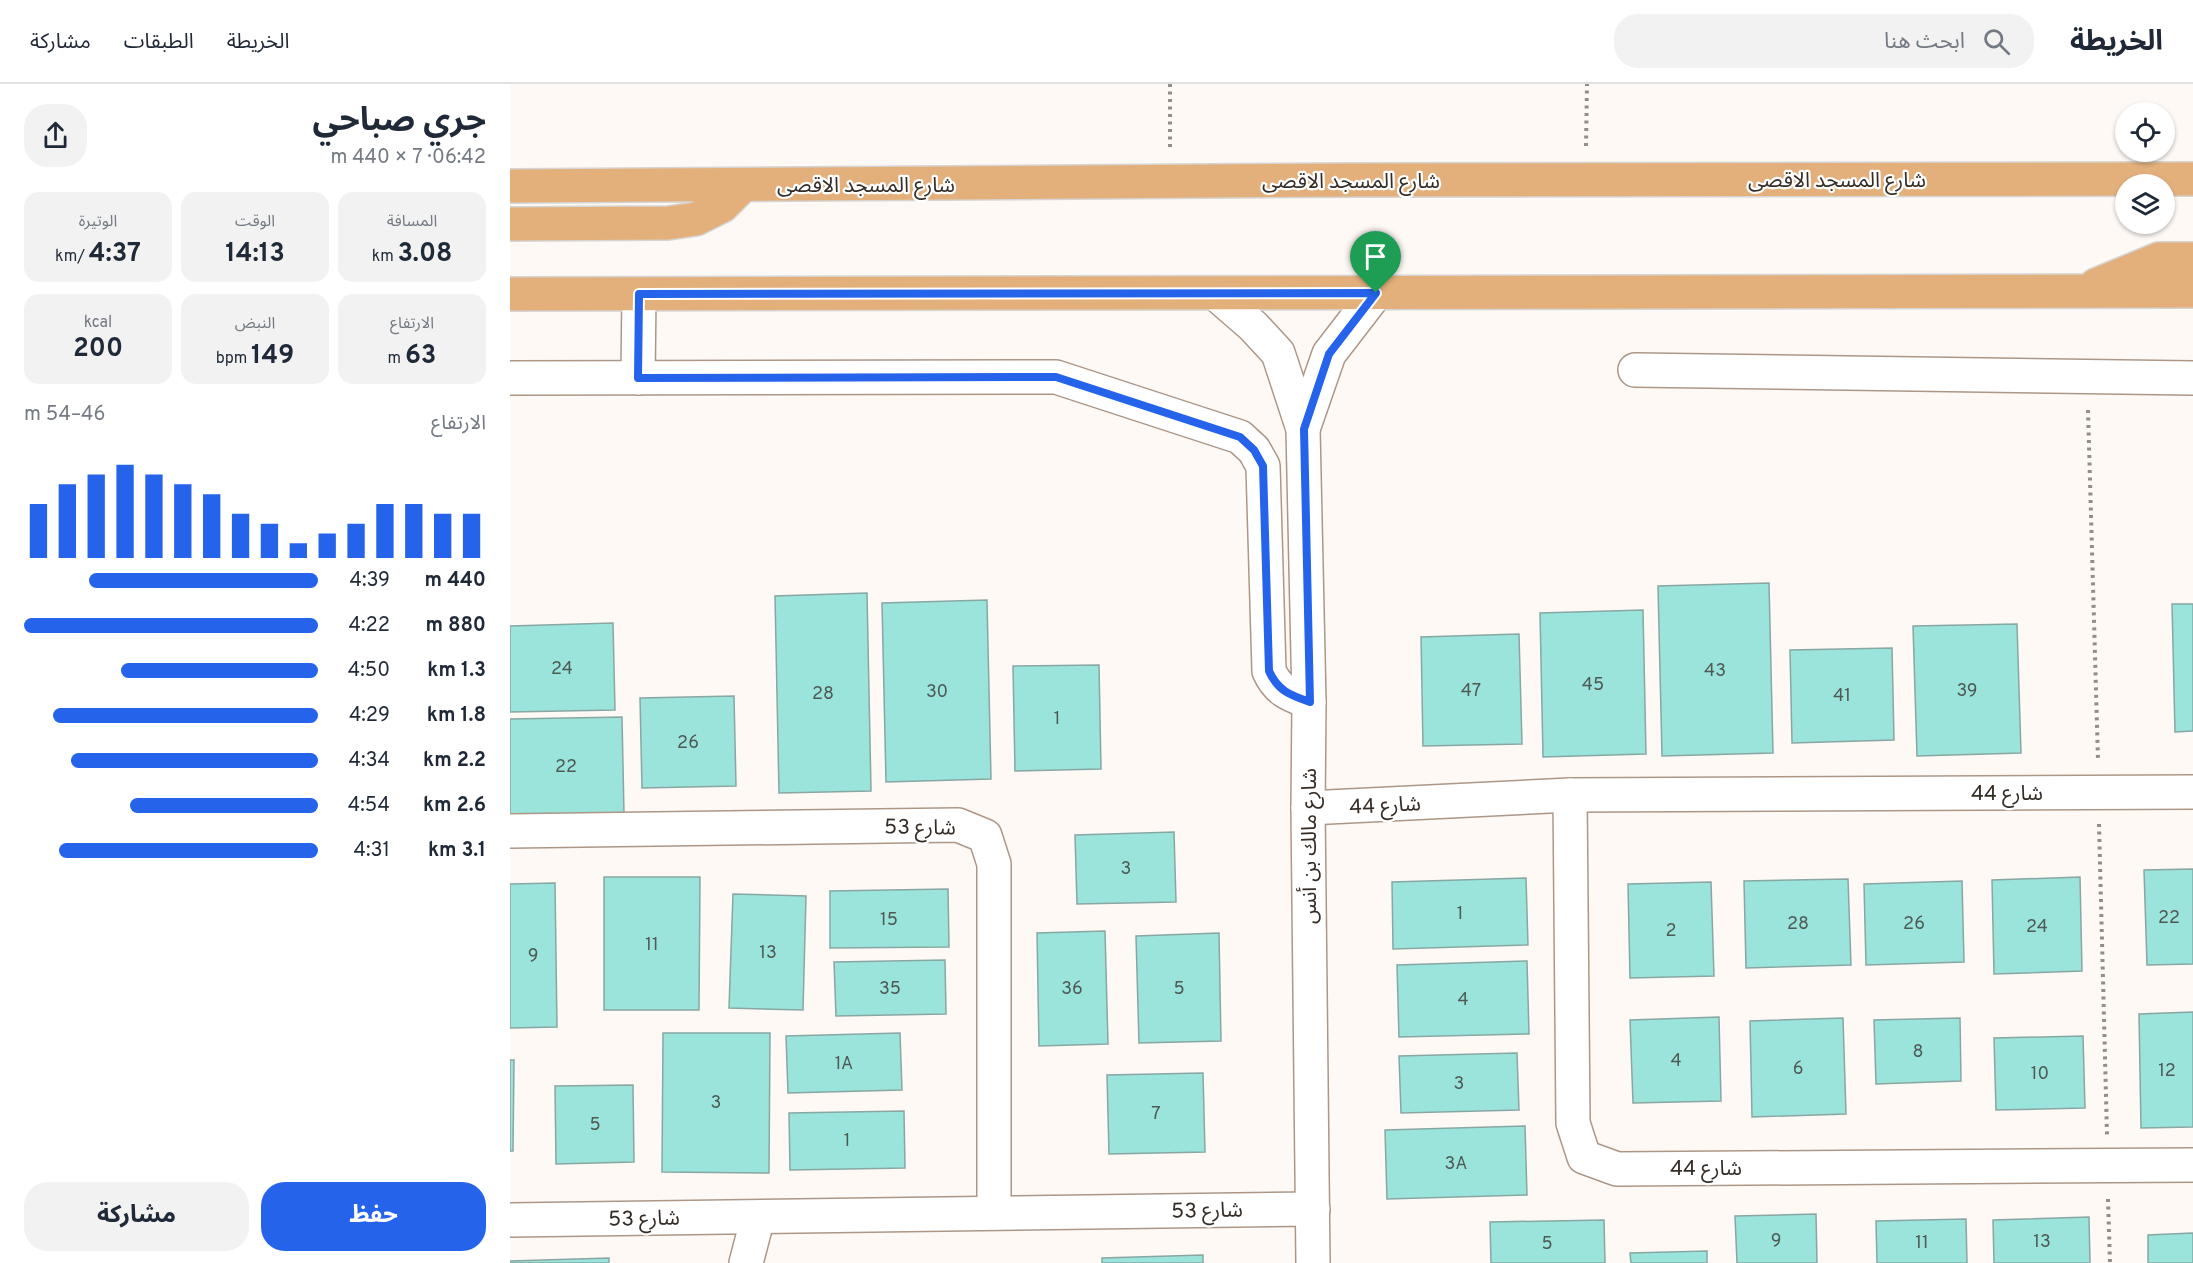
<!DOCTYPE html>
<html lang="ar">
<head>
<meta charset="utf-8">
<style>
  :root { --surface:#fff; --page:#f2f2f3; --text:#1f2937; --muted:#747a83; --line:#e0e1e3; --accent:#2563eb }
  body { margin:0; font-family:Overpass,"Noto Sans Arabic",sans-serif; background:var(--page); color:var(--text); direction:rtl; height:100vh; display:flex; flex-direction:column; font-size:22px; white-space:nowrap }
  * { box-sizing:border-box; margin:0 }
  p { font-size:20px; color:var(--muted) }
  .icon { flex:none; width:33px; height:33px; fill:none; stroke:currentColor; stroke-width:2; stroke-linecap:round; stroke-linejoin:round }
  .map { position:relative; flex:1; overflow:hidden; direction:ltr }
  .side { display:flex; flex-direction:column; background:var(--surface); width:510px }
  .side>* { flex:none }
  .buttons { position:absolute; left:1605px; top:18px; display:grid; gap:12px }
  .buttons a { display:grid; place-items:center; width:60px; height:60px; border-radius:50%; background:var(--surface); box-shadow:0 2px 4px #0004; font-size:30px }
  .pin { position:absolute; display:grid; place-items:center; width:51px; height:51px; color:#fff; margin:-62px -26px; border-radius:50% 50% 50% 0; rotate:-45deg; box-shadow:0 0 6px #0007 }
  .pin .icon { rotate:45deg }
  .round { display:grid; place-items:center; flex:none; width:63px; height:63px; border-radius:24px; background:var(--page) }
  .headline { display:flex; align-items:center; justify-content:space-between; height:102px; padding:0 24px }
  h1 { font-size:33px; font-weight:700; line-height:45px }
  .metrics { display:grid; grid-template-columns:repeat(3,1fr); gap:9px; height:102px; padding:6px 24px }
  .metrics div { display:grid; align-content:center; border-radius:15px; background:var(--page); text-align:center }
  .metrics b { font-size:26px; font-weight:700 }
  .metrics small { font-size:16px; font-weight:400 }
  .metrics p { font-size:16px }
  .chart { height:168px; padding:12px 24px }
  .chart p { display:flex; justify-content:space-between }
  .chart svg { width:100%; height:108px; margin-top:6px; stroke:var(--accent); stroke-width:6 }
  .primary-button { display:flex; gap:12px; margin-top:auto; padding:12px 24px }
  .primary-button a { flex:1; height:69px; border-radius:24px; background:var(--accent); color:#fff; font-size:24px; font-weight:700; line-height:69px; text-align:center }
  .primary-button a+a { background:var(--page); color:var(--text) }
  ul { padding:0 24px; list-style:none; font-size:20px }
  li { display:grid; grid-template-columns:96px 72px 1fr; align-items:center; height:45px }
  li i { height:15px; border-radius:8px; background:var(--accent) }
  header { display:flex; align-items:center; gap:36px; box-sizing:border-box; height:84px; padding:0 30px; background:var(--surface); border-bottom:2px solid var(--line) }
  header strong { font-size:28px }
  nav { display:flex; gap:33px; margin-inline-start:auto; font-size:21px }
  .search { width:420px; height:54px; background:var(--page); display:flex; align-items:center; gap:15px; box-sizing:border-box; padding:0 21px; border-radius:24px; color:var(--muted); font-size:22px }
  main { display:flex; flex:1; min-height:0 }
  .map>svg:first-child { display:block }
</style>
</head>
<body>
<header>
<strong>الخريطة</strong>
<div class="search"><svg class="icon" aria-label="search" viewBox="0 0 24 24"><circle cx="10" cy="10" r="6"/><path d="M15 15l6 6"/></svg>ابحث هنا</div>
<nav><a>الخريطة</a><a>الطبقات</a><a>مشاركة</a></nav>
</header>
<main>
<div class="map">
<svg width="1683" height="1179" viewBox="0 0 1683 1179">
  <rect width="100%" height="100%" fill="#fef9f5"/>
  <g fill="#9be4dc" stroke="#88a7a3" stroke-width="1.5">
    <path d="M1259,499L1263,669L1152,672L1148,502Z"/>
    <path d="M357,509L361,707L269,709L265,512Z"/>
    <path d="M477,516L481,695L376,698L372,519Z"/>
    <path d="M1662,520H1683V647L1665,648Z"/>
    <path d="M1133,526L1136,670L1033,673L1030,529Z"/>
    <path d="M103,539L105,626L0,628V542Z"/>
    <path d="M1507,540L1511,669L1407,672L1403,542Z"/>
    <path d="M1009,550L1012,660L913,662L911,553Z"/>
    <path d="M1382,564L1384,656L1282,659L1280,566Z"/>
    <path d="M589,581L591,685L505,687L503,582Z"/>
    <path d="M224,612L226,702L132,704L130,614Z"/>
    <path d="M112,633L114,729L0,731V635Z"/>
    <path d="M664,748L666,818L567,820L565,751Z"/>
    <path d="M1683,785V880L1637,881L1634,786Z"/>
    <path d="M94,793H190L189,926H94Z"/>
    <path d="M1570,793L1572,887L1484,890L1482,796Z"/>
    <path d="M1016,794L1018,861L883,865L882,798Z"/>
    <path d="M1338,795L1341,881L1236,884L1234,797Z"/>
    <path d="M1452,797L1454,878L1356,881L1354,800Z"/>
    <path d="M1201,798L1204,892L1120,894L1118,800Z"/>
    <path d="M45,799L47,943L0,944V800Z"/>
    <path d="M438,805L439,863L320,864V807Z"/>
    <path d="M223,810L296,812L293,926L219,924Z"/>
    <path d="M595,847L598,960L529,962L527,849Z"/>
    <path d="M709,849L711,957L629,959L626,852Z"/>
    <path d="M435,876L436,930L326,932L324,878Z"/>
    <path d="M1017,877L1019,950L889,953L887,881Z"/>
    <path d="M1683,928V1043L1631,1044L1629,930Z"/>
    <path d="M1209,933L1211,1017L1123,1019L1120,936Z"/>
    <path d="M1333,934L1336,1030L1242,1033L1240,937Z"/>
    <path d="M1450,934L1451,997L1366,1000L1364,936Z"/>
    <path d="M153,949H260L259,1089L152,1088Z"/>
    <path d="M390,949L392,1006L278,1009L276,952Z"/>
    <path d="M1573,952L1575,1024L1486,1026L1484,954Z"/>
    <path d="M1007,969L1009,1026L891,1029L889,972Z"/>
    <path d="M0,976H4L3,1067H0Z"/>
    <path d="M693,989L695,1068L599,1070L597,991Z"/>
    <path d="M123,1001L124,1078L46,1080L45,1002Z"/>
    <path d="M394,1027L395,1084L280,1086L279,1029Z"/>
    <path d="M1015,1042L1017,1111L877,1115L875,1046Z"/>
    <path d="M1306,1130L1307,1179H1227L1225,1132Z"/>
    <path d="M1579,1133L1580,1179H1484L1483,1136Z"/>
    <path d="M1456,1135L1457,1179H1367L1366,1137Z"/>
    <path d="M1094,1136L1095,1179H981L980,1138Z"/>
    <path d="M1683,1149V1179H1638V1151Z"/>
    <path d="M1197,1167V1179H1121L1120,1169Z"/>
    <path d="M693,1171V1179H592V1174Z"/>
    <path d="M99,1174V1179H0V1177Z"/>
  </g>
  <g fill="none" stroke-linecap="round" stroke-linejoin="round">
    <g stroke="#ac9787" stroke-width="36">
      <g id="minor">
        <path d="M706,210L743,242L768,269L793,345L799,618L798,724L803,1179"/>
        <path d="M1125,286L1683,294"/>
        <path d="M0,294L546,293L730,353L744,366L753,382L759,587C768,607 780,611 799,618"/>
        <path d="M128,294L129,210"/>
        <path d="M793,345L819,270L866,209"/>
        <path d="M1060,711L1063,1039L1074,1073L1107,1085L1683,1081"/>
        <path d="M798,724L1060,711L1683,708"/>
        <path d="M0,747L448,741L475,752L484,780V1129"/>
        <path d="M0,1136L803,1125"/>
        <path d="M236,1179L248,1133"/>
      </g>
    </g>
    <g stroke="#d7d5d3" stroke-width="36">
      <g id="major">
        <path d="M0,102L844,96L1683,95"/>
        <path d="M0,140L158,139L186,135L212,122L232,102"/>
        <path d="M1586,201L1649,175H1683"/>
        <path d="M0,210L1683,207"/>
      </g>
    </g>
    <g stroke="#948d87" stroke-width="4" stroke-dasharray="3 4.5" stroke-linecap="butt">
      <path d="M660,0V65"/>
      <path d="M1076,62L1077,0"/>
      <path d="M1578,326L1588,676"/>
      <path d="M1589,740L1597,1051"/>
      <path d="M1598,1115L1600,1179"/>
    </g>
    <use href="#minor" stroke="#fff" stroke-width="33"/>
    <use href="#major" stroke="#e3b07c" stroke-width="33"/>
  </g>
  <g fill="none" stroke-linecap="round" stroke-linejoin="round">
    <g stroke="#fff" stroke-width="12">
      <path id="route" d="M866,209L819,270L794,345L800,618C780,611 768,607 759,587L753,382L744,366L730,353L546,293L128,294L129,210Z"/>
    </g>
    <use href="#route" stroke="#2563eb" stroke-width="8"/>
  </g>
  <g text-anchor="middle" stroke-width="4.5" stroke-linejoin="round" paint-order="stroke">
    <g font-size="18" fill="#4e5a53">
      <text x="52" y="590">24</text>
      <text x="1205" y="592">43</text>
      <text x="1083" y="606">45</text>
      <text x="961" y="612">47</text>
      <text x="1457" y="612">39</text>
      <text x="427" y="613">30</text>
      <text x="313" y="615">28</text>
      <text x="1332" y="617">41</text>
      <text x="547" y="640">1</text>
      <text x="178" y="664">26</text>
      <text x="56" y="688">22</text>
      <text x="616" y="790">3</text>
      <text x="950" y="835">1</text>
      <text x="1659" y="839">22</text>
      <text x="379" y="841">15</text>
      <text x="1288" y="845">28</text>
      <text x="1404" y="845">26</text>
      <text x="1527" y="848">24</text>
      <text x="1161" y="852">2</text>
      <text x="142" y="866">11</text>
      <text x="258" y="874">13</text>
      <text x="23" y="877">9</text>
      <text x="380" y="910">35</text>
      <text x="562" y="910">36</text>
      <text x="669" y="910">5</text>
      <text x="953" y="921">4</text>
      <text x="1408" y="973">8</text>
      <text x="1166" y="982">4</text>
      <text x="334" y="985">1A</text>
      <text x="1288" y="990">6</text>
      <text x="1657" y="992">12</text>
      <text x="1530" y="995">10</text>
      <text x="949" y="1005">3</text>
      <text x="206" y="1024">3</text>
      <text x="646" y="1035">7</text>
      <text x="85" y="1046">5</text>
      <text x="337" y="1062">1</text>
      <text x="946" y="1085">3A</text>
      <text x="1266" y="1162">9</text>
      <text x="1532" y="1163">13</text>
      <text x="1412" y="1164">11</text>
      <text x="1037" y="1165">5</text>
    </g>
    <g font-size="21" fill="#352c25" stroke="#fff">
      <text x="1327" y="103">شارع المسجد الاقصى</text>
      <text x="841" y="104">شارع المسجد الاقصى</text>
      <text x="356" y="108">شارع المسجد الاقصى</text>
      <text x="1497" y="716">شارع 44</text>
      <text transform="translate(875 721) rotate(-3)" y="7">شارع 44</text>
      <text transform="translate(410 743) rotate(1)" y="7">شارع 53</text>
      <text transform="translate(799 762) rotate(-90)" y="7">شارع مالك بن أنس</text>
      <text x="1196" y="1091">شارع 44</text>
      <text transform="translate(697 1126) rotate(-1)" y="7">شارع 53</text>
      <text transform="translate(134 1134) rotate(-1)" y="7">شارع 53</text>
    </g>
  </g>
</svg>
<div class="buttons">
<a><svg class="icon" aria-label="locate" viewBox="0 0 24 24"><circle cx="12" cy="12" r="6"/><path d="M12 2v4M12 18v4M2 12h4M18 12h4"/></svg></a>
<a><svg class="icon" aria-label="layers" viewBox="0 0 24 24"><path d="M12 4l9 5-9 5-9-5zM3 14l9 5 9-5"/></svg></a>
</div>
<div class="pin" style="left:866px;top:209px;background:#1e9e55"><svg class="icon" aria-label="arrive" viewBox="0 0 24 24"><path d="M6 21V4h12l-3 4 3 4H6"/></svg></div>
</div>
<section class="side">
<div class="headline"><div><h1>جري صباحي</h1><p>06:42 · 7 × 440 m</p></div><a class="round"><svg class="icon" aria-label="share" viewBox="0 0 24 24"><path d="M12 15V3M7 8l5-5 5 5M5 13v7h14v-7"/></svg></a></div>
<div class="metrics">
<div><p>المسافة</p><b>3.08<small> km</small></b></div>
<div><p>الوقت</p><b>14:13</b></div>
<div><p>الوتيرة</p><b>4:37<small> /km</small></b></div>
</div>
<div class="metrics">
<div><p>الارتفاع</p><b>63<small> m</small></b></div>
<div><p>النبض</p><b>149<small> bpm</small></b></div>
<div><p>kcal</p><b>200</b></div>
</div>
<div class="chart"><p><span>الارتفاع</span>46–54 m</p>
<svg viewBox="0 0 160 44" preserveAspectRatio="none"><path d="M5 44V22M15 44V14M25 44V10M35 44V6M45 44V10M55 44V14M65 44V18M75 44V26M85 44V30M95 44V38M105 44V34M115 44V30M125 44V22M135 44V22M145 44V26M155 44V26"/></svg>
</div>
<ul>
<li><b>440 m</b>4:39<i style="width:78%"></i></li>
<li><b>880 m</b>4:22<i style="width:100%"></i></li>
<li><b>1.3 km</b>4:50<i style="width:67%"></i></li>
<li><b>1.8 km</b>4:29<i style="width:90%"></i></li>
<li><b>2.2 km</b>4:34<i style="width:84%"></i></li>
<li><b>2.6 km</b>4:54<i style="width:64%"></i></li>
<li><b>3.1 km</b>4:31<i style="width:88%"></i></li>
</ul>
<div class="primary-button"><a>حفظ</a><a>مشاركة</a></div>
</section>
</main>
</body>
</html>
